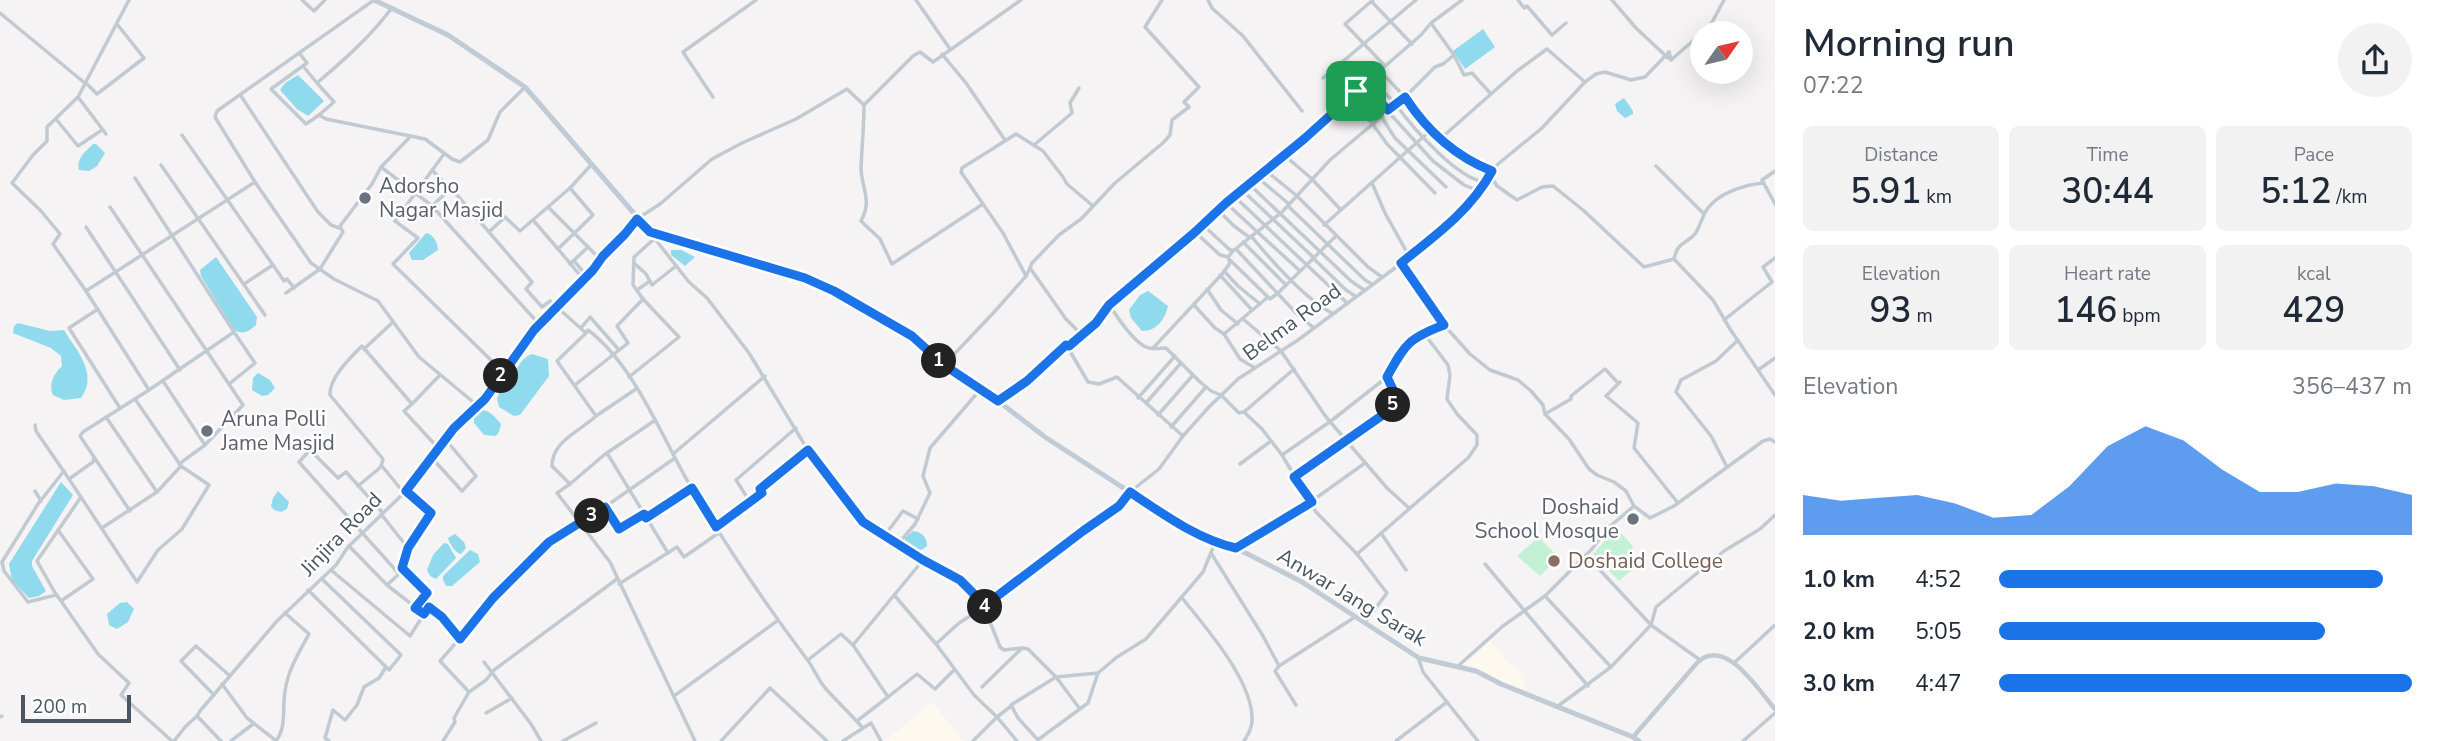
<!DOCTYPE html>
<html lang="en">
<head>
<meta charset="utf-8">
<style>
  :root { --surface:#fff; --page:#f2f2f3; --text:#1f2937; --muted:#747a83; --accent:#1a73e8 }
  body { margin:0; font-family:"Nunito Sans",sans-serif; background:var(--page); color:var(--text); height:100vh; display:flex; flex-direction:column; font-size:26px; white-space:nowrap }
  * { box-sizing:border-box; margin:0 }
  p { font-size:23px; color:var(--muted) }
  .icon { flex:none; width:38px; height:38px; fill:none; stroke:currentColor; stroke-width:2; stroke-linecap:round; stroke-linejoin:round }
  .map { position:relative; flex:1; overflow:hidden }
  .side { display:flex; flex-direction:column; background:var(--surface); width:665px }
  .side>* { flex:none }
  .needle { width:46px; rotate:56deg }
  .buttons { position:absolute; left:1690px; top:21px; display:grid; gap:14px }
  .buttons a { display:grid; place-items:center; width:63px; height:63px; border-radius:50%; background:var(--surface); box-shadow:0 7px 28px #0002; font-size:35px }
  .scale { position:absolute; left:21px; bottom:18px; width:110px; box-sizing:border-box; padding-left:7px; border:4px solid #4a5661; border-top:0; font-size:19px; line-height:24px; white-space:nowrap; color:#4a5661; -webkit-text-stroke:5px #fff; paint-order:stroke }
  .pin { position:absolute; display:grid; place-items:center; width:60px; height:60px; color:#fff; margin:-30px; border-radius:14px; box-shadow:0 4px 10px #0006 }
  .km { position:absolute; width:35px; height:35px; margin:-18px; border-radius:50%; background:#222; color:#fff; font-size:19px; line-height:35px; text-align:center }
  .round { display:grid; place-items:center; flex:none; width:74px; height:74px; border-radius:37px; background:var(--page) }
  .headline { display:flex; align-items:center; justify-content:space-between; height:119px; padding:0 28px }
  h1 { font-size:38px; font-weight:600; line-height:52px }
  .metrics { display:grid; grid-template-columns:repeat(3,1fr); gap:10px; height:119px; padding:7px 28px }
  .metrics div { display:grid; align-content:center; border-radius:10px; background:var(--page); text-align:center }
  .metrics b { font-size:35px; font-weight:600 }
  .metrics small { font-size:19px; font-weight:400 }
  .metrics p { font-size:19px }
  .chart { height:196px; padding:14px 28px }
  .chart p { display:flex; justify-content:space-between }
  .chart svg { width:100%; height:126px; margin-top:7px; fill:var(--accent); opacity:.7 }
  ul { padding:0 28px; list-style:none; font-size:23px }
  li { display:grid; grid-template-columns:112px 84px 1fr; align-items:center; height:52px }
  li i { height:18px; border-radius:9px; background:var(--accent) }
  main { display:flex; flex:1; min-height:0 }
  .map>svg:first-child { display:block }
</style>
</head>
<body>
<main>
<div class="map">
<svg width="1775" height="741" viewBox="0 0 1775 741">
  <rect width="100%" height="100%" fill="#f5f3f3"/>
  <g fill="#fdf9ef">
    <path d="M1490,641L1514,669L1517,668L1521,673L1519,675L1526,683L1523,685L1525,691L1463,667Z"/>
    <path d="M932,702L964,741H885Z"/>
  </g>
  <g fill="#c3f1d5">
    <path d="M1616,528L1632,545L1637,566L1619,581L1593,554Z"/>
    <path d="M1539,537L1555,554L1553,563L1540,576L1517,556Z"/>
  </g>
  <g fill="#90daee">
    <path d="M1483,29L1495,47L1465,69L1453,51Z"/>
    <path d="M298,75L324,101L308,116L297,109L280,90L285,83Z"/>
    <path d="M1624,98L1633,111V114L1625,118L1617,111L1615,104Z"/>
    <path d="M93,144H96L105,153L97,166L89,171L79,170C76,159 85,152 93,144Z"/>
    <path d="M426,233C433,234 438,243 438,250L423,260H412L409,253Z"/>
    <path d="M671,250H681L695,257L685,266L671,255Z"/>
    <path d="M216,257L257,317L256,325C248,332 244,335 234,330L201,276L200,270Z"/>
    <path d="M1148,291L1168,306C1165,319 1157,331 1142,331L1131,318L1129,310L1140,295Z"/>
    <path d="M18,323L50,331L64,330C76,350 99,374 81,398L64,400L53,395C48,384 54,374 62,366L61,356L51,348L13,333L14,326Z"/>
    <path d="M532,354L548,359L549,376L520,415L514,416L499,407L497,399L499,393L505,392C513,381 517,359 532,354Z"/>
    <path d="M258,373L270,380L275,388L268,395L262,396L252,390L253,378Z"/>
    <path d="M481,410C490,410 495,417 501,424L499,432L496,436L484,435L474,423V415Z"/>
    <path d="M61,482L73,495L32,561V566L46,591L39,596L29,598L12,580L9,564Z"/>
    <path d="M278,491L289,502L287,509L281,512L274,510L271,506L273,498Z"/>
    <path d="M913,531C922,532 927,537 927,546C920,553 912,551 904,547L905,538Z"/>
    <path d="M455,534L464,542L466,548L461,554C456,554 449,543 448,538Z"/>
    <path d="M444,543L448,544L456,558L436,579L430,576L427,570L433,555Z"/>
    <path d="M470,550L478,554L480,562L452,586H446L443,580V576Z"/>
    <path d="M127,602L134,609L128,622L117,629L109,625L107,614L120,603Z"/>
  </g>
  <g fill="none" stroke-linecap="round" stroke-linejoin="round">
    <g stroke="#c1cad2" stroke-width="3.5">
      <path d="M302,0L314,11L325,0"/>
      <path d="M916,0L950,49"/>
      <path d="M1208,0L1212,8L1243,36L1302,111"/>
      <path d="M1373,0L1345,24L1385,66"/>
      <path d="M1518,0L1524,8L1527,6L1552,35L1566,23"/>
      <path d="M1612,0L1636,28L1668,58L1669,54"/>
      <path d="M1372,2L1412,44"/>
      <path d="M391,9C370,37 344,60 317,83L334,102L319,115L326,119L425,139L452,159L460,162L488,140L500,112L525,87"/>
      <path d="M0,13L86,84"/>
      <path d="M1669,52L1671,60L1710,26L1724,0"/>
      <path d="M300,54L307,63L271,89L306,124L319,115"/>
      <path d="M942,54L966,83L1005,140"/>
      <path d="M1454,55L1464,75L1472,73L1491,94"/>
      <path d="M303,66L317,83"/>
      <path d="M1380,71L1405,97L1439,140L1468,161L1491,171"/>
      <path d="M1323,78L1416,0"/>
      <path d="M1371,79C1379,88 1390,97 1397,106C1412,127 1459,181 1486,182"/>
      <path d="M87,84L97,94L144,58L117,24"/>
      <path d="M1364,85L1433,161L1464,185L1479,191"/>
      <path d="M1356,91L1381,116L1395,138L1446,187"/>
      <path d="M241,96L318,212L331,225L339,228"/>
      <path d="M78,97L106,134"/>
      <path d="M713,97L683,52L756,0"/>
      <path d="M1347,99L1372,123L1387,144L1435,193"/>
      <path d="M864,105C864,126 862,146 861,167C861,189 873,199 861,221L880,239L892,264L983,204L1003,233L1026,276"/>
      <path d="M56,119L78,146L102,130"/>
      <path d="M182,135L273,265L244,284"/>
      <path d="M1439,140L1517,71L1547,49L1585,82"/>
      <path d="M1034,145L1072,113L1070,103L1079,88"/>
      <path d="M444,154L395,221L418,238L393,264L503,372"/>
      <path d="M1284,155L1311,178L1341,210"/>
      <path d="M161,165L265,315"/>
      <path d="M1656,166L1704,214"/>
      <path d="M381,167L411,136"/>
      <path d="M432,170L457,195L532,282L526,289L542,307L550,301L586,333L557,361L596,416C579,432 552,441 552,466L570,484L557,493L610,562L695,741"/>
      <path d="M1265,170L1297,196L1368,267L1382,277"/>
      <path d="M1775,171L1762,180L1775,204"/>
      <path d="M1490,175L1497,186L1517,200L1542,187L1553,186L1583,210L1644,267L1674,259L1713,300L1730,329L1775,395"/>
      <path d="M1257,177L1289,204"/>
      <path d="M135,178L234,332L149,390"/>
      <path d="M255,182L311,263L334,279L378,301L419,357L478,406"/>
      <path d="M1372,183L1385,213L1409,256"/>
      <path d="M1249,184L1351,281L1364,290"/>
      <path d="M1242,190L1314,258"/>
      <path d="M1234,196L1346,302"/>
      <path d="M1226,203L1300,271"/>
      <path d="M983,204L961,172L962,168L1016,134L1043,151L1063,177L1067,184L1093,206"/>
      <path d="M432,206L451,188"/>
      <path d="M1288,206L1365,280L1372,284"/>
      <path d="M110,207L243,405L205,445"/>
      <path d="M548,207L600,259"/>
      <path d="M1218,210L1234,226L1249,237"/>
      <path d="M533,220L558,249L593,215L570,188"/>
      <path d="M1203,225L1230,250H1233"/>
      <path d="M1324,225L1431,130"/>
      <path d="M86,227L180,370"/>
      <path d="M489,232L505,217L520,231L570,188L591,165"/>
      <path d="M1195,232L1220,255L1228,257"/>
      <path d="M651,234L689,282L707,298L749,353L809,452L863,522L923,560L853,645L888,697L917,674L935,689L953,671"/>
      <path d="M1251,236C1271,260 1305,299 1332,313"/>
      <path d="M1243,242L1286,285"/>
      <path d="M558,249L584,280"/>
      <path d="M1236,249L1297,314L1314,328"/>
      <path d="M1313,258L1346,290L1355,296"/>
      <path d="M1674,259C1678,241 1685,245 1695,234C1700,227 1702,216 1708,208C1719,193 1744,185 1763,183"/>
      <path d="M1230,260L1268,297"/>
      <path d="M574,261L587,276"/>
      <path d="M634,263L646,274L652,285L676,266"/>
      <path d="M1401,263L1444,325L1470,354L1490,370L1518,380L1531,391L1543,405L1545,414L1569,439L1589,469L1597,475L1614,482L1626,491L1634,506L1650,518L1674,506L1763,441L1770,439L1775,442"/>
      <path d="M570,264L588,247"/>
      <path d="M273,265L284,281L287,279L294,288"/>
      <path d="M1224,271L1238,286L1260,304"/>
      <path d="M1220,275L1252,310"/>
      <path d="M1207,289L1221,310L1238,324"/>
      <path d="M637,290L650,281"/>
      <path d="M86,291L53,244L60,234L41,211L12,183L33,155L47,141V127L78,97L129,0"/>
      <path d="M286,293L320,269L343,232L340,226L372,184L381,167L431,205L539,324"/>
      <path d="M1194,305L1215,328L1224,334L1240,359L1255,368"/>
      <path d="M1110,306C1117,317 1136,345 1149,348C1153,349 1162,348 1166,348L1199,381L1211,391L1221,395L1239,413L1244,412L1262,429L1282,455L1316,512L1357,554L1387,593L1365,622"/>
      <path d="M98,309L69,328L120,408"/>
      <path d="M1243,319L1281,351L1326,417L1387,488L1409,508"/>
      <path d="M1724,320L1772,282L1763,267L1775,258"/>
      <path d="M581,328L590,317L619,350"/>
      <path d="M586,333L588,330C636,366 664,443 695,494C730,551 766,605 806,658C814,668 818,680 826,689C838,702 851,715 863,728"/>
      <path d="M1224,334L1268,297L1270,299L1278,293L1336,236"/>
      <path d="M1082,335L1066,319L1030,268L1032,263L1059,235L1081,219L1115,183L1164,142L1170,135L1172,120L1189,107L1184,102L1199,87L1145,27L1162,0"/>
      <path d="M1067,346L1088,382L1099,384L1117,377L1183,436"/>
      <path d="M1154,347L1223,273L1230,263L1228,257L1233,251L1282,212L1330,160L1405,97L1435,67L1443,64L1454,55L1431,23"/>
      <path d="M364,349L392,323"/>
      <path d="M944,365L996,310L1026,276L1030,268"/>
      <path d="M1758,370L1775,358"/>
      <path d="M629,377L679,337L643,299L633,285L634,257L654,239"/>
      <path d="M163,381L205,445L179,464"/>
      <path d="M1620,382L1606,396L1638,423L1634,448L1678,503"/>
      <path d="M229,384L255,363L234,332"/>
      <path d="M575,385L628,343L617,326L643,299"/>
      <path d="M1138,398L1175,356"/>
      <path d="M998,401L1026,381L1066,345L1069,346L1096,323L1109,305L1421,35L1431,23L1462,0"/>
      <path d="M1146,403L1181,363"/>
      <path d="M412,404L404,411L439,449"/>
      <path d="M1244,412L1294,369"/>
      <path d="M1545,414L1571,399V396L1605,369L1618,383"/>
      <path d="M1158,415L1193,375"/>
      <path d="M596,416L636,389"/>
      <path d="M106,417L157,492"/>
      <path d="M35,425L36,431L69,479"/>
      <path d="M1171,427L1206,387"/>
      <path d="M607,453L668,553"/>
      <path d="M673,454L765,376"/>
      <path d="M1282,455L1331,421L1387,377L1405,344L1423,333"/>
      <path d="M94,457L130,511"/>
      <path d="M432,458L462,491L476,476L446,440"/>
      <path d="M1240,464L1271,441"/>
      <path d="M181,466L209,485L182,529L158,550L137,582L69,479L93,462L94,457L80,436L83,432L149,390L86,291L255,182L215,117L217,111L374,0"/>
      <path d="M381,466L383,459L330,395C329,378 350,358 362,346L412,404L440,375"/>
      <path d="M1727,467L1711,436L1676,392L1681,380L1716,361L1738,340"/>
      <path d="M1294,477L1392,407L1398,400L1387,377"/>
      <path d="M570,484L604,455L654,421"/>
      <path d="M358,486L382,466L404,493"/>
      <path d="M35,491L41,501"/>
      <path d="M81,497L37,561L54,591L98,654L129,683L121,695L172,741"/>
      <path d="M750,502L736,480L796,428"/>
      <path d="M605,507L619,529L644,514"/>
      <path d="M383,513L346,472L338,478L310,450L299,462L399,574L387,585L424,614L429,607L442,617L460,639"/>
      <path d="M381,514L408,548L431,513L406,491"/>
      <path d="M646,518L691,488"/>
      <path d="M580,521C522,561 486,609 440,661L469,692L486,680L494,670L617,579"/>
      <path d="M582,523L675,458"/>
      <path d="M716,527L762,493L760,489L808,450"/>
      <path d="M102,528L157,492L181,466L135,399"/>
      <path d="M58,530L93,579L61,601"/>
      <path d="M1381,533L1406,570"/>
      <path d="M885,535L903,511L918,519"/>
      <path d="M899,543L915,524L930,493L923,476L930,448L979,391"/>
      <path d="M349,546L387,585"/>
      <path d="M408,548L402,567L427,593L415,608"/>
      <path d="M1236,548L1291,516L1365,463"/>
      <path d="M1211,553L1263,636L1279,666L1275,671L1296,705"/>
      <path d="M1357,554L1468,458L1477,445V435L1457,414L1447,399L1450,375L1448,365L1423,332L1444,325"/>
      <path d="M1586,555L1651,625L1700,660"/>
      <path d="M923,560C947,572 973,584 983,611L984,607L1000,647L1004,650L1022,648"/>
      <path d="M1485,564L1588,686"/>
      <path d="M331,570L410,636L424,614"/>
      <path d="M322,579L401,655L389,670L386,667"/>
      <path d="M619,584L677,547L684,557L720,532"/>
      <path d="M308,590L386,667L379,678L364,687L357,705L345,720L333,710L325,738L329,741"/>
      <path d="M56,595L28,602L4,571L2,562L38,504L64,471"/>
      <path d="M895,596L936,644L974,695L997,717L1017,741"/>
      <path d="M1545,596L1611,667"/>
      <path d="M1183,599C1206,628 1254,682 1252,721C1252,728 1248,735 1244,741"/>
      <path d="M936,644L959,623L984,607L1083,531L1119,506L1130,492L1159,469L1183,436L1209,407L1238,379L1298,340L1403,262L1460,215L1498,164L1542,128L1585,82L1596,74L1605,72L1631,80L1645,77L1669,52"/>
      <path d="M808,660L841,634L853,645"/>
      <path d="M1419,660L1423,672L1478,741"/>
      <path d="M484,662L531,724L541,741"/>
      <path d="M1734,663L1775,625"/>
      <path d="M1279,666L1355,617"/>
      <path d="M1458,666L1503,626L1545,596L1592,549L1608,528L1634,506"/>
      <path d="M222,684L247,718L275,740"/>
      <path d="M982,687L1022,648L1028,649L1056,677L1080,709"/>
      <path d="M214,695L181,661L196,646L230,676"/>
      <path d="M674,696L777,621"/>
      <path d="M1558,706L1611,667L1651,625L1656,607L1724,551L1760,529L1775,515"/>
      <path d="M486,713L512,698"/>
      <path d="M0,717L2,716"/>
      <path d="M857,721L888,697"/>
      <path d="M1039,739L1088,703L1098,673"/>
      <path d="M1038,740L1018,718L1011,705L1056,677L1098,673L1117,657L1146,639L1203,572L1215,543"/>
      <path d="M174,741L186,726L197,716"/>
      <path d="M221,741L197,716L200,711L277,621L336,565L348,547L406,491L454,428L485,399L534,329L593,270L603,256L626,234L637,219L660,204L712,159L742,143L796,119L847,89L864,105L913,56L920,52L933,62L1021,0"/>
      <path d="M231,741L253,724"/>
      <path d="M276,741C287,726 282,709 285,691C288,670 299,652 309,634L285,613"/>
      <path d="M443,741L455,722L454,718L469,692"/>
      <path d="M563,741L596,723"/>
      <path d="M721,741L770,688L827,741"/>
      <path d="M843,741L871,723L881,741"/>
      <path d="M973,741L997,717L1010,707"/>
      <path d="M1396,741L1447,702"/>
      <path d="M1743,741L1775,713"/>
    </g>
    <path stroke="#c1cad2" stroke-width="4.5" d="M1633,737L1697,663C1725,635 1758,690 1775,709"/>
    <path stroke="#c1cbd6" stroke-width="5" d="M374,0L448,35L525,87L650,232L805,279L834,291L912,336L944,365L979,391L998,401L1045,437L1165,515L1215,543L1236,548L1302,582L1419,658L1476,671L1501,684L1633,737L1639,741"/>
  </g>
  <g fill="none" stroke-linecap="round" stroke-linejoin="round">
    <g stroke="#fff" stroke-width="14">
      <path id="route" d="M1364,85L1388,110L1405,97C1427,131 1454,156 1492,171C1471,210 1435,236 1401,263L1444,325C1409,338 1405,344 1387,377L1398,400L1387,412L1294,477L1312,502L1236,548C1197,539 1163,514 1130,492L1119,506L1083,531L988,603L983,611L977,597L960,580L923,560L863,522L808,450L760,489L762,493L716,527L692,488L646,518L644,514L619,529L605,507L549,542L493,598L460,639L442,617L429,607L424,614L415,608L427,593L402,568L408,548L431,513L406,491L454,428L485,399L534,330L593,270L603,256L625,234L637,219L650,232L805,278L834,291L912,336L944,365L998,401L1027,381L1066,345L1069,346L1096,323L1109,305L1194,233L1226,203L1304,139Z"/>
    </g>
    <use href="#route" stroke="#1a73e8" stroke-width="9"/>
  </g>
  <g fill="#6b7280" stroke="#fff" stroke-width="2.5">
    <circle cx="365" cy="198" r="7"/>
    <circle cx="207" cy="431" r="7"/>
    <circle cx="1633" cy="519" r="7"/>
  </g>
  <circle fill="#8d6e63" stroke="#fff" stroke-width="2.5" cx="1554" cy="561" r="7"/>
  <g text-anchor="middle" stroke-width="5" stroke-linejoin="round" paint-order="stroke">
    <g font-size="21" fill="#5b616d" stroke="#fff" text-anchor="start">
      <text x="379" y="193">Adorsho<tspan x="379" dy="24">Nagar Masjid</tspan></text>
      <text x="221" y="426">Aruna Polli<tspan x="221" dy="24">Jame Masjid</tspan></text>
      <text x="1619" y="514" text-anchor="end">Doshaid<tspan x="1619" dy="24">School Mosque</tspan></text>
    </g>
    <g font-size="21" fill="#4a5661" stroke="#fff">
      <text transform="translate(1292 322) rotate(-36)" y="7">Belma Road</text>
      <text transform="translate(341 534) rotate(-46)" y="7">Jinjira Road</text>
      <text transform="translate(1352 597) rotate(31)" y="7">Anwar Jang Sarak</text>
    </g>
    <g font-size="21" fill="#785e54" stroke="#fff" text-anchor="start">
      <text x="1568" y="568">Doshaid College</text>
    </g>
  </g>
</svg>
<div class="buttons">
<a><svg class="needle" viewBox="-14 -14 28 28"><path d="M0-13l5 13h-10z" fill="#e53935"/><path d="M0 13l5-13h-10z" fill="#747a83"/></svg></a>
</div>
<div class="scale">200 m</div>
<div class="pin" style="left:1356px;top:91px;background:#1e9e55"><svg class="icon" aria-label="arrive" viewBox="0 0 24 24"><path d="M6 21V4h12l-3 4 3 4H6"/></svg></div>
<b class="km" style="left:939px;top:361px">1</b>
<b class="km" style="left:501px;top:376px">2</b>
<b class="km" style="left:592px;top:516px">3</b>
<b class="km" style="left:985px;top:607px">4</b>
<b class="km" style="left:1393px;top:405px">5</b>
</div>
<section class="side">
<div class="headline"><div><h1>Morning run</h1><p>07:22</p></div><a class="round"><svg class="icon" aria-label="share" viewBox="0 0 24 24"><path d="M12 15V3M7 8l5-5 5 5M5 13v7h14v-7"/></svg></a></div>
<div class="metrics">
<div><p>Distance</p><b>5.91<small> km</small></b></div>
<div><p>Time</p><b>30:44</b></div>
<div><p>Pace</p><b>5:12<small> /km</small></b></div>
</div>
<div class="metrics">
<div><p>Elevation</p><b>93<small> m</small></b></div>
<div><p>Heart rate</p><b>146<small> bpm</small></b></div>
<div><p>kcal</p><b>429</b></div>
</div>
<div class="chart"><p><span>Elevation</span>356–437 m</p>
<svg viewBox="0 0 160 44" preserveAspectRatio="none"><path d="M0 44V30L10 32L20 31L30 30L40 33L50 38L60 37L70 27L80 13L90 6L100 11L110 21L120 29L130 29L140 26L150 27L160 30V44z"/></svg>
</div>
<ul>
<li><b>1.0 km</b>4:52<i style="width:93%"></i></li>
<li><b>2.0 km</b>5:05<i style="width:79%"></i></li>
<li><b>3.0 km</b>4:47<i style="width:100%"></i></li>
</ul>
</section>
</main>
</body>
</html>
